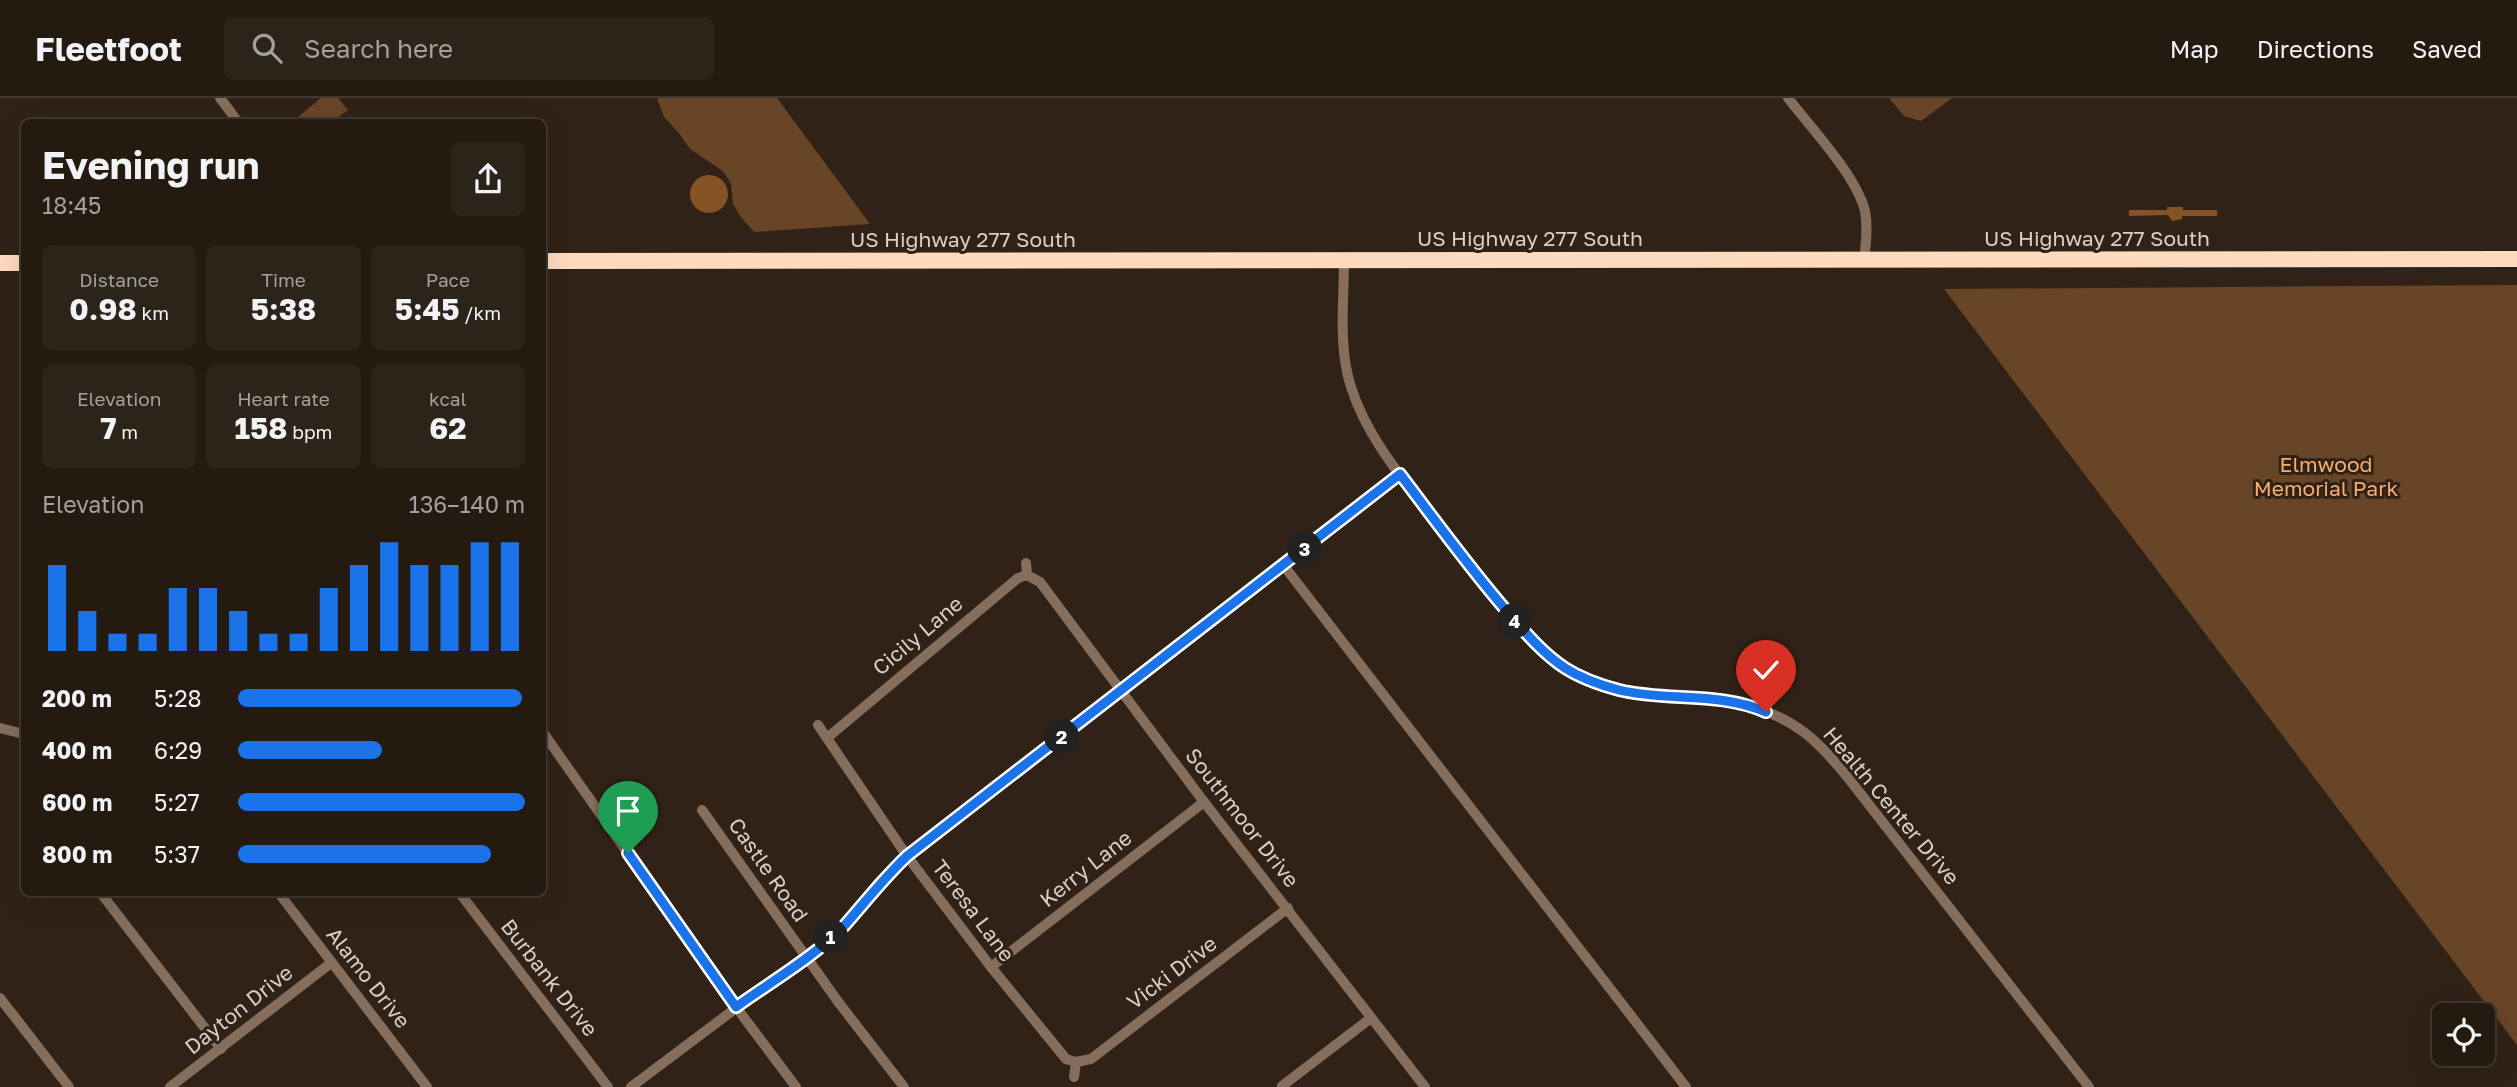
<!DOCTYPE html>
<html lang="en">
<head>
<meta charset="utf-8">
<style>
  :root { --surface:#241a10; --page:#2c2319; --text:#f1f3f6; --muted:#a3a19f; --line:#413830; --accent:#1a73e8 }
  body { margin:0; font-family:"Golos Text",sans-serif; background:var(--page); color:var(--text); height:100vh; display:flex; flex-direction:column; font-size:26px; white-space:nowrap }
  * { box-sizing:border-box; margin:0 }
  p { font-size:23px; color:var(--muted) }
  .icon { flex:none; width:38px; height:38px; fill:none; stroke:currentColor; stroke-width:2; stroke-linecap:round; stroke-linejoin:round }
  .map { position:relative; flex:1; overflow:hidden }
  .drawer { position:absolute; left:21px; top:21px; width:525px; height:777px; display:flex; flex-direction:column; background:var(--surface); border-radius:10px; box-shadow:0 7px 28px #0002,0 0 0 2px var(--line) }
  .drawer>* { flex:none }
  .fabs { position:absolute; left:2432px; top:905px; display:grid; gap:14px }
  .fabs a { display:grid; place-items:center; width:63px; height:63px; border-radius:10px; background:var(--surface); box-shadow:0 7px 28px #0002,0 0 0 2px var(--line); font-size:35px }
  .pin { position:absolute; display:grid; place-items:center; width:60px; height:60px; color:#fff; margin:-72px -30px; border-radius:50% 50% 50% 0; rotate:-45deg; box-shadow:0 0 7px #0007 }
  .pin .icon { rotate:45deg }
  .km { position:absolute; width:35px; height:35px; margin:-18px; border-radius:50%; background:#222; color:#fff; font-size:19px; line-height:35px; text-align:center }
  .round { display:grid; place-items:center; flex:none; width:74px; height:74px; border-radius:10px; background:var(--page) }
  .headline { display:flex; align-items:center; justify-content:space-between; height:119px; padding:0 21px }
  h1 { font-size:38px; font-weight:700; line-height:52px }
  .figures { display:grid; grid-template-columns:repeat(3,1fr); gap:10px; height:119px; padding:7px 21px }
  .figures div { display:grid; align-content:center; border-radius:10px; background:var(--page); text-align:center }
  .figures b { font-size:30px; font-weight:700 }
  .figures small { font-size:19px; font-weight:400 }
  .figures p { font-size:19px }
  .chart { height:196px; padding:14px 21px }
  .chart p { display:flex; justify-content:space-between }
  .chart svg { width:100%; height:126px; margin-top:7px; stroke:var(--accent); stroke-width:6 }
  ul { padding:0 21px; list-style:none; font-size:23px }
  li { display:grid; grid-template-columns:112px 84px 1fr; align-items:center; height:52px }
  li i { height:18px; border-radius:9px; background:var(--accent) }
  header { display:flex; align-items:center; gap:42px; box-sizing:border-box; height:98px; padding:0 35px; background:var(--surface); border-bottom:2px solid var(--line) }
  header strong { font-size:33px }
  nav { display:flex; gap:38px; margin-inline-start:auto; font-size:24px }
  .search { width:490px; height:63px; background:var(--page); display:flex; align-items:center; gap:18px; box-sizing:border-box; padding:0 24px; border-radius:10px; color:var(--muted); font-size:26px }
  .map>svg:first-child { display:block }
</style>
</head>
<body>
<header>
<strong>Fleetfoot</strong>
<div class="search"><svg class="icon" aria-label="search" viewBox="0 0 24 24"><circle cx="10" cy="10" r="6"/><path d="M15 15l6 6"/></svg>Search here</div>
<nav><a>Map</a><a>Directions</a><a>Saved</a></nav>
</header>
<div class="map">
<svg width="2517" height="989" viewBox="0 0 2517 989">
  <rect width="100%" height="100%" fill="#302216"/>
  <g fill="#684527">
    <path d="M321,0H338L348,12L332,24H292Z"/>
    <path d="M657,0H777L870,126L754,134L740,118L733,106L731,86L723,73L690,51L678,34L664,19Z"/>
    <path d="M1889,0H1952L1921,23L1904,18Z"/>
    <path d="M2517,187V947L1944,191Z"/>
  </g>
  <g fill="#865327">
    <circle cx="709" cy="96" r="19"/>
    <path d="M2167,109H2183V112H2217V118H2182V121L2172,123L2168,117L2129,118V112H2167Z"/>
  </g>
  <g fill="none" stroke-linecap="round" stroke-linejoin="round">
    <g stroke="#856e5c" stroke-width="10">
      <path d="M220,0L238,24"/>
      <path d="M1788,0C1811,30 1856,77 1865,113C1868,129 1866,146 1864,162"/>
      <path d="M1344,162C1344,204 1338,249 1351,289C1368,343 1408,387 1442,431C1483,484 1529,557 1592,584C1629,600 1669,596 1707,599C1740,602 1779,615 1805,635C1822,648 1836,665 1849,681L2089,989"/>
      <path d="M1284,468L1686,989"/>
      <path d="M1027,477L1040,484L1204,704L1425,989"/>
      <path d="M818,627L907,758L991,869L1066,961L1076,964L1074,979"/>
      <path d="M0,630L24,636"/>
      <path d="M542,633L736,909L796,989"/>
      <path d="M827,640L1018,480L1027,477L1026,465"/>
      <path d="M702,712L839,905L904,989"/>
      <path d="M100,794L221,951"/>
      <path d="M278,794L427,989"/>
      <path d="M459,794L608,989"/>
      <path d="M991,869L1204,704"/>
      <path d="M0,900L69,989"/>
      <path d="M1076,964L1091,961L1288,810"/>
      <path d="M1282,988L1371,920"/>
      <path d="M170,989L331,865"/>
      <path d="M631,989L828,841L844,827L879,784L907,758L1400,376"/>
    </g>
    <g stroke="#fedabf" stroke-width="16">
      <path d="M542,163L2517,161"/>
      <path d="M0,165H24"/>
    </g>
  </g>
  <g fill="none" stroke-linecap="round" stroke-linejoin="round">
    <g stroke="#fff" stroke-width="14">
      <path id="route" d="M628,755L736,909C769,885 817,857 845,827C866,803 883,781 907,758L1400,376C1434,421 1468,468 1505,511C1523,532 1542,555 1565,570C1582,581 1600,587 1619,592C1669,604 1717,593 1766,614"/>
    </g>
    <use href="#route" stroke="#1a73e8" stroke-width="9"/>
  </g>
  <g text-anchor="middle" stroke-width="6" stroke-linejoin="round" paint-order="stroke">
    <g font-size="21" fill="#dad0c9" stroke="#302216">
      <text x="1530" y="148">US Highway 277 South</text>
      <text x="2097" y="148">US Highway 277 South</text>
      <text x="963" y="149">US Highway 277 South</text>
      <text transform="translate(918 538) rotate(-40)" y="7">Cicily Lane</text>
      <text transform="translate(1891 708) rotate(50)" y="7">Health Center Drive</text>
      <text transform="translate(1242 720) rotate(52)" y="7">Southmoor Drive</text>
      <text transform="translate(1086 771) rotate(-38)" y="7">Kerry Lane</text>
      <text transform="translate(768 772) rotate(55)" y="7">Castle Road</text>
      <text transform="translate(973 813) rotate(53)" y="7">Teresa Lane</text>
      <text transform="translate(1172 875) rotate(-37)" y="7">Vicki Drive</text>
      <text transform="translate(368 880) rotate(52)" y="7">Alamo Drive</text>
      <text transform="translate(549 880) rotate(52)" y="7">Burbank Drive</text>
      <text transform="translate(239 912) rotate(-38)" y="7">Dayton Drive</text>
    </g>
    <g font-size="21" fill="#f8ac6d" stroke="#302216">
      <text x="2326" y="374">Elmwood<tspan x="2326" dy="24">Memorial Park</tspan></text>
    </g>
  </g>
</svg>
<div class="fabs">
<a><svg class="icon" aria-label="locate" viewBox="0 0 24 24"><circle cx="12" cy="12" r="6"/><path d="M12 2v4M12 18v4M2 12h4M18 12h4"/></svg></a>
</div>
<div class="pin" style="left:628px;top:755px;background:#1e9e55"><svg class="icon" aria-label="arrive" viewBox="0 0 24 24"><path d="M6 21V4h12l-3 4 3 4H6"/></svg></div>
<div class="pin" style="left:1766px;top:614px;background:#d93025"><svg class="icon" aria-label="check" viewBox="0 0 24 24"><path d="M5 12l5 5 9-10"/></svg></div>
<b class="km" style="left:831px;top:839px">1</b>
<b class="km" style="left:1062px;top:639px">2</b>
<b class="km" style="left:1305px;top:451px">3</b>
<b class="km" style="left:1515px;top:523px">4</b>
<section class="drawer">
<div class="headline"><div><h1>Evening run</h1><p>18:45</p></div><a class="round"><svg class="icon" aria-label="share" viewBox="0 0 24 24"><path d="M12 15V3M7 8l5-5 5 5M5 13v7h14v-7"/></svg></a></div>
<div class="figures">
<div><p>Distance</p><b>0.98<small> km</small></b></div>
<div><p>Time</p><b>5:38</b></div>
<div><p>Pace</p><b>5:45<small> /km</small></b></div>
</div>
<div class="figures">
<div><p>Elevation</p><b>7<small> m</small></b></div>
<div><p>Heart rate</p><b>158<small> bpm</small></b></div>
<div><p>kcal</p><b>62</b></div>
</div>
<div class="chart"><p><span>Elevation</span>136–140 m</p>
<svg viewBox="0 0 160 44" preserveAspectRatio="none"><path d="M5 44V14M15 44V30M25 44V38M35 44V38M45 44V22M55 44V22M65 44V30M75 44V38M85 44V38M95 44V22M105 44V14M115 44V6M125 44V14M135 44V14M145 44V6M155 44V6"/></svg>
</div>
<ul>
<li><b>200 m</b>5:28<i style="width:99%"></i></li>
<li><b>400 m</b>6:29<i style="width:50%"></i></li>
<li><b>600 m</b>5:27<i style="width:100%"></i></li>
<li><b>800 m</b>5:37<i style="width:88%"></i></li>
</ul>
</section>
</div>
</body>
</html>
